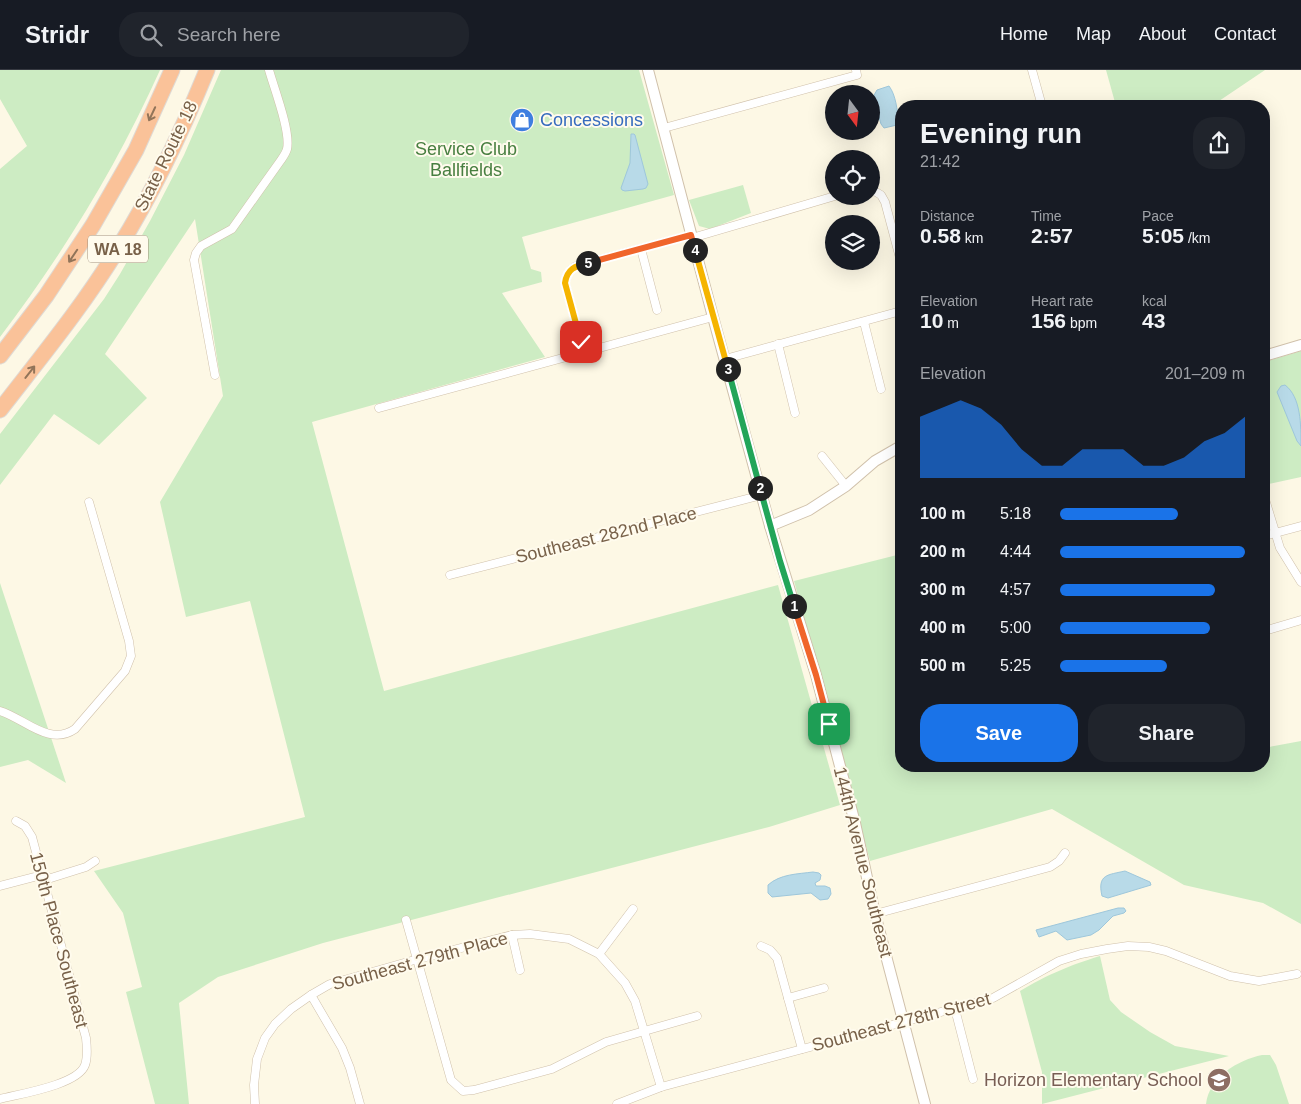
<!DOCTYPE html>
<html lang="en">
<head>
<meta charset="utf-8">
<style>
  :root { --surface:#171b24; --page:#20242c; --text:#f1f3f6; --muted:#9ea1a6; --line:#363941; --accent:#1a73e8 }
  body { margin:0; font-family:Helvetica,sans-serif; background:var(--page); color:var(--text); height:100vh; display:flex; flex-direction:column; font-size:19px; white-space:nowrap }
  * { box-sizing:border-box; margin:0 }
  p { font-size:16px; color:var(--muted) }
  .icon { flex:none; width:28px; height:28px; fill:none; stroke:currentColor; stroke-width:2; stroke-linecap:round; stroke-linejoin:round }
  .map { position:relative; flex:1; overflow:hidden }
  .sheet { position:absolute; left:895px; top:30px; width:375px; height:672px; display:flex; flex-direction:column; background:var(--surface); border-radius:20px; box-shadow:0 5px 20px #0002 }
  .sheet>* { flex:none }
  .needle { width:32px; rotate:165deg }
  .tools { position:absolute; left:825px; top:15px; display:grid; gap:10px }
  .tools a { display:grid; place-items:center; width:55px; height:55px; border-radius:50%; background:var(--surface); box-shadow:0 5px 20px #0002; font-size:25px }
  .pin { position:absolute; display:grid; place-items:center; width:42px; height:42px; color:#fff; margin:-21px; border-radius:10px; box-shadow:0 2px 8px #0006 }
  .km { position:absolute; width:25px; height:25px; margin:-12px; border-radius:50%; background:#222; color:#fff; font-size:14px; line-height:25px; text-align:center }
  .round { display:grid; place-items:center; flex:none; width:52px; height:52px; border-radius:20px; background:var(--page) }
  .head { display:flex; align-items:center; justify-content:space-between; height:85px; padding:0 25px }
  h1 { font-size:28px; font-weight:700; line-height:38px }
  .metrics { display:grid; grid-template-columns:repeat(3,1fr); gap:8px; height:85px; padding:5px 25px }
  .metrics div { display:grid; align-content:center }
  .metrics b { font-size:21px; font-weight:700 }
  .metrics small { font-size:14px; font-weight:400 }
  .metrics p { font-size:14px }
  .chart { height:140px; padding:10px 25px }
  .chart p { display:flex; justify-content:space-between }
  .chart svg { width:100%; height:90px; margin-top:5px; fill:var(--accent); opacity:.7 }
  .button { display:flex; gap:10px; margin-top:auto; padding:10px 25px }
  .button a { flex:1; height:58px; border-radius:20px; background:var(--accent); color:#fff; font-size:20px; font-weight:700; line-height:58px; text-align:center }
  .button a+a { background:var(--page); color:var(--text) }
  ul { padding:0 25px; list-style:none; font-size:16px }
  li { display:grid; grid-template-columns:80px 60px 1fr; align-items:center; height:38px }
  li i { height:12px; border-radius:6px; background:var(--accent) }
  header { display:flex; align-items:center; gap:30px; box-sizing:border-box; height:70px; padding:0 25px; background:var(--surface); border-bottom:1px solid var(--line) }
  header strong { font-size:24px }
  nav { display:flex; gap:28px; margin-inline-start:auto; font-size:18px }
  .search { width:350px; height:45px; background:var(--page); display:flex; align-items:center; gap:12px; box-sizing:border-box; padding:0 18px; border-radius:20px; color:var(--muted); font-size:19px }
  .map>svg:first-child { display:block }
</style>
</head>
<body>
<header>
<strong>Stridr</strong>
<div class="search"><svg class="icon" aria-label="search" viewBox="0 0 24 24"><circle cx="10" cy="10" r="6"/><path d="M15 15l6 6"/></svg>Search here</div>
<nav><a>Home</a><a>Map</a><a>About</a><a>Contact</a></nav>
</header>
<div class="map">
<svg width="1301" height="1034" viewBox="0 0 1301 1034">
  <rect width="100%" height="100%" fill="#fdf8e5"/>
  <g fill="#cdecc3">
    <path d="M0,0H160C117,96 63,184 0,267V99L27,76L0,29Z"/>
    <path d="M221,0H639L674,125L522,167L531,199L541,202L542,212L502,223L545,287L312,352L384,621L778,515L840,735L769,757L323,873L218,907L179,933L189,1034H155L126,922L142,917L123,843L94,801L305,747L250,531L186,547L160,432L223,326L195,149L105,284L147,328L99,375L54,344L0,415V364L104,229L120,204L150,151L184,85Z"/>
    <path d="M1106,0H1265L1219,31L1215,36H1116Z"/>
    <path d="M743,115L751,143L710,159L699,156L689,130Z"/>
    <path d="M1301,281V407L1264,415V292Z"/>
    <path d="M901,484V696H1264V678L1301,671V854L1263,833L1184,815L1052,739L870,791L794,511Z"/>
    <path d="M0,513L66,713L28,690L0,697Z"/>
    <path d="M1100,886L1110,930L1121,942L1150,962L1175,976L1229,986L1042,1034V1002L1020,921C1049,904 1068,896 1100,886Z"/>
    <path d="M1262,985H1270L1276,995L1289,1034H1206C1209,1007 1238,990 1262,985Z"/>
  </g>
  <g fill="#b8dae8" stroke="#9ec7db">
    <path d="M889,16C896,25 897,40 899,52L897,55L884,58L881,54L873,27L877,20Z"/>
    <path d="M631,64H634L635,65L648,114L646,118L643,119L625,121L622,120L621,118L630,93Z"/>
    <path d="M1285,315C1301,327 1301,355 1301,376L1297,371L1277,322L1281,316Z"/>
    <path d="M1125,801L1150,812L1151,815L1108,828L1102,826C1097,804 1108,805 1125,801Z"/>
    <path d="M813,802L819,803L821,805L820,810L815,813L816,816H825L830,818L831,824L828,829L820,830L811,823L772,827L768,823V815C780,804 798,804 813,802Z"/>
    <path d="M1118,838H1124L1126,841L1124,843L1113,846L1099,860L1091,865L1067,870L1056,861L1039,867L1036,860Z"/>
  </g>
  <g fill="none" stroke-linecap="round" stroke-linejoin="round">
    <g stroke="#d0c1ab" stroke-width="9">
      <g id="minor">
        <path d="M1032,0L1042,36"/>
        <path d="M664,58L857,5L856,0"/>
        <path d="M871,119L881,125L885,132L901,192"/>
        <path d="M692,168L835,126"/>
        <path d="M641,179L657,240"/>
        <path d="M864,252L881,319"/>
        <path d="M581,272L565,213C566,205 569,200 576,196L691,165"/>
        <path d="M778,274L795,343"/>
        <path d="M725,289L901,241"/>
        <path d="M215,305L194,190L196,183L201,176L232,159L281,90C283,87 286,83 287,79C291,62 274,18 269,0"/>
        <path d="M379,338L713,247"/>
        <path d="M822,386L846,416"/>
        <path d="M1264,426L1280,478L1301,512"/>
        <path d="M1264,466L1301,456"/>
        <path d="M450,505L762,425"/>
        <path d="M1264,561L1301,550"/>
        <path d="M0,641C24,648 49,677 75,659L125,601L131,586L129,571L89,432"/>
        <path d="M0,816L42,805L51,808L86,797L95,791"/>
        <path d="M875,844L1050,797L1059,791L1065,783"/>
        <path d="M406,850L451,1010L463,1021L474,1020L552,999L606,972L697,946"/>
        <path d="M512,865L520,900"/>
        <path d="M761,876L770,880L777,888L802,979"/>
        <path d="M599,884L633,839"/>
        <path d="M311,925L342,978L350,998L360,1034"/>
        <path d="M788,928L824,918"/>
        <path d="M955,939L973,1009"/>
        <path d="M0,1029C19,1024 78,1015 85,995C88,987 87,977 86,968L32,767L25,756L16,751"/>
        <path d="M255,1034L254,1015L257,989L265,968L275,954L291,939L311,925L330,914L418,889L512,865L530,864L569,869L599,884L625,913L635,931L661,1017"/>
        <path d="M617,1034L661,1017L993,928L1059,891L1081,884L1107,879L1128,876L1149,877L1166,881L1230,906L1259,911L1297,904"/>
      </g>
    </g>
    <g stroke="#d0c1ab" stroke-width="12">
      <g id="tertiary">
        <path d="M648,0L713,247L770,456L816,605L855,753L875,844L925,1034"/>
        <path d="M1264,286L1301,275"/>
        <path d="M770,456L809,440L846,416L875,391L901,376"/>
      </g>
    </g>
    <g stroke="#dfd9d3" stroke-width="17">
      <g id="motorway">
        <path d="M0,286L46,226L93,155L136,80L172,0"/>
        <path d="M0,340C41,287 84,235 119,177C154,121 182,61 207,0"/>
      </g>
    </g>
    <use href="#minor" stroke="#fff" stroke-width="8"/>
    <use href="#tertiary" stroke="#fff" stroke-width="10"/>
    <use href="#motorway" stroke="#fac299" stroke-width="15"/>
  </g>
  <defs><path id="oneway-shaft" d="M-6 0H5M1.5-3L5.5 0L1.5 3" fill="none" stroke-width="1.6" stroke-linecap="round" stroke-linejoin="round" transform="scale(1.25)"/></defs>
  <g stroke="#927459">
    <use href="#oneway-shaft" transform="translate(152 44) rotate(115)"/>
    <use href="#oneway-shaft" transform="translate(73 186) rotate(124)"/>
    <use href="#oneway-shaft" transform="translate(30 302) rotate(-52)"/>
  </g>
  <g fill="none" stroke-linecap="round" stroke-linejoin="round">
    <g stroke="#fff" stroke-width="10">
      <path id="split-1" d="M794,536L816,605L829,654"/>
    </g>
    <g stroke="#fff" stroke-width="10">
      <path id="split-2" d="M760,418L780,491L794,536"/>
    </g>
    <g stroke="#fff" stroke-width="10">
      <path id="split-3" d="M728,299L760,418"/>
    </g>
    <g stroke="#fff" stroke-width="10">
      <path id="split-4" d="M695,180L728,299"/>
    </g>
    <g stroke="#fff" stroke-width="10">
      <path id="split-5" d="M588,193L691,165L695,180"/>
    </g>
    <g stroke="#fff" stroke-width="10">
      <path id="split-6" d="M581,272L565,213C567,199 575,196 588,193"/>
    </g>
    <use href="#split-1" stroke="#f0652b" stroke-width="6"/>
    <use href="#split-2" stroke="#22a559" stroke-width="6"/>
    <use href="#split-3" stroke="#22a559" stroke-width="6"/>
    <use href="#split-4" stroke="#f5b400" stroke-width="6"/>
    <use href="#split-5" stroke="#f0652b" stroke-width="6"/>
    <use href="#split-6" stroke="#f5b400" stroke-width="6"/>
  </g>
  <defs>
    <g id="shop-disc" transform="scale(1.25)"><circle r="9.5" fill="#3f7fe0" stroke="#fffbed"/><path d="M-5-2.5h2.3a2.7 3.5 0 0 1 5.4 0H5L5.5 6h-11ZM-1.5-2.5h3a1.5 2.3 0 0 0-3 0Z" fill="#fff"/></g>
    <g id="school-disc" transform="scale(1.25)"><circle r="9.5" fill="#8d6e63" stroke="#fffbed"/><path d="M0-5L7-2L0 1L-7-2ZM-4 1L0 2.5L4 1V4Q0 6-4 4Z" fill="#fff"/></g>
  </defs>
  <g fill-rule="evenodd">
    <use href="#shop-disc" x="522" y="50"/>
    <use href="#school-disc" x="1219" y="1010"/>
  </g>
  <g text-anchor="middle" stroke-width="4" stroke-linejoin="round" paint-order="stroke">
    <rect fill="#fffbed" stroke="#a08f7a" stroke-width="1" x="88" y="165.5" width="60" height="27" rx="4"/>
    <g font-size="16" font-weight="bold" fill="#786149">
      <text x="118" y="185">WA 18</text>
    </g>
    <g font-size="18" fill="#366cbe" stroke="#fffbed" text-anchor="start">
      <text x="540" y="56">Concessions</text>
    </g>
    <g font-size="18" fill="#487f40" stroke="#fffbed">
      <text x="466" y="85">Service Club<tspan x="466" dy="21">Ballfields</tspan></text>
    </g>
    <g font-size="18" fill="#786149" stroke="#fffbed">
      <text transform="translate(166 86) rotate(-64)" y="6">State Route 18</text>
      <text transform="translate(606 465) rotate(-14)" y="6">Southeast 282nd Place</text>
      <text transform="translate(863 792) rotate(76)" y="6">144th Avenue Southeast</text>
      <text transform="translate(59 870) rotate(75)" y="6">150th Place Southeast</text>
      <text transform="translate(420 891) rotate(-15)" y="6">Southeast 279th Place</text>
      <text transform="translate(901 952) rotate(-15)" y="6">Southeast 278th Street</text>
    </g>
    <g font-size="18" fill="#785e54" stroke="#fffbed" text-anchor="end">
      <text x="1202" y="1016">Horizon Elementary School</text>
    </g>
  </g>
</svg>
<div class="tools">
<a><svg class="needle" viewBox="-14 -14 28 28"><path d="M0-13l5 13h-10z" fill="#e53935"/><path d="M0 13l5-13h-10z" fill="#9ea1a6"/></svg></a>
<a><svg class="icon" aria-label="locate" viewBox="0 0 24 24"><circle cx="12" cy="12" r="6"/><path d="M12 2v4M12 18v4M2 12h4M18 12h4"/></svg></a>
<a><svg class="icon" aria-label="layers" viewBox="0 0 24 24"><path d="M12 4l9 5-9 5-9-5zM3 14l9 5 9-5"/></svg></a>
</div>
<div class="pin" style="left:829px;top:654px;background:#1e9e55"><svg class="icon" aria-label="arrive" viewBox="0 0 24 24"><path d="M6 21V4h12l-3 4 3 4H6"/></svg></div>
<div class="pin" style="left:581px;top:272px;background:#d93025"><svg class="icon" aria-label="check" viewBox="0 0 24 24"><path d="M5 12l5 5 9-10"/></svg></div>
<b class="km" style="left:794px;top:536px">1</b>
<b class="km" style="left:760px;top:418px">2</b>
<b class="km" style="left:728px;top:299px">3</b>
<b class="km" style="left:695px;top:180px">4</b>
<b class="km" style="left:588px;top:193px">5</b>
<section class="sheet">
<div class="head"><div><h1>Evening run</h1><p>21:42</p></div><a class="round"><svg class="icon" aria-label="share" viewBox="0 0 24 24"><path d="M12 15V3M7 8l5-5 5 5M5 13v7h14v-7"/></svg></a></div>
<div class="metrics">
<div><p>Distance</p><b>0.58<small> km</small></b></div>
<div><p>Time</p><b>2:57</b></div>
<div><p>Pace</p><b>5:05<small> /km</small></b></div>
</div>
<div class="metrics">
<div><p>Elevation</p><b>10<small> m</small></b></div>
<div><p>Heart rate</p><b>156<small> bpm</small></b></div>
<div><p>kcal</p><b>43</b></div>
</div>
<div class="chart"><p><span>Elevation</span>201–209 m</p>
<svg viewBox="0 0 160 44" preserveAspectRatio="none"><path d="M0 44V14L10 10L20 6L30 10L40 18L50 30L60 38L70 38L80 30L90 30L100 30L110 38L120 38L130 34L140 26L150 22L160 14V44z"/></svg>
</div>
<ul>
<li><b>100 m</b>5:18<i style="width:64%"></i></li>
<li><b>200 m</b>4:44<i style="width:100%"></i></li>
<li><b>300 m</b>4:57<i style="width:84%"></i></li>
<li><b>400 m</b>5:00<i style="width:81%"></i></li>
<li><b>500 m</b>5:25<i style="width:58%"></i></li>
</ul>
<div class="button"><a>Save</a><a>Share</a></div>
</section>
</div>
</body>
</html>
